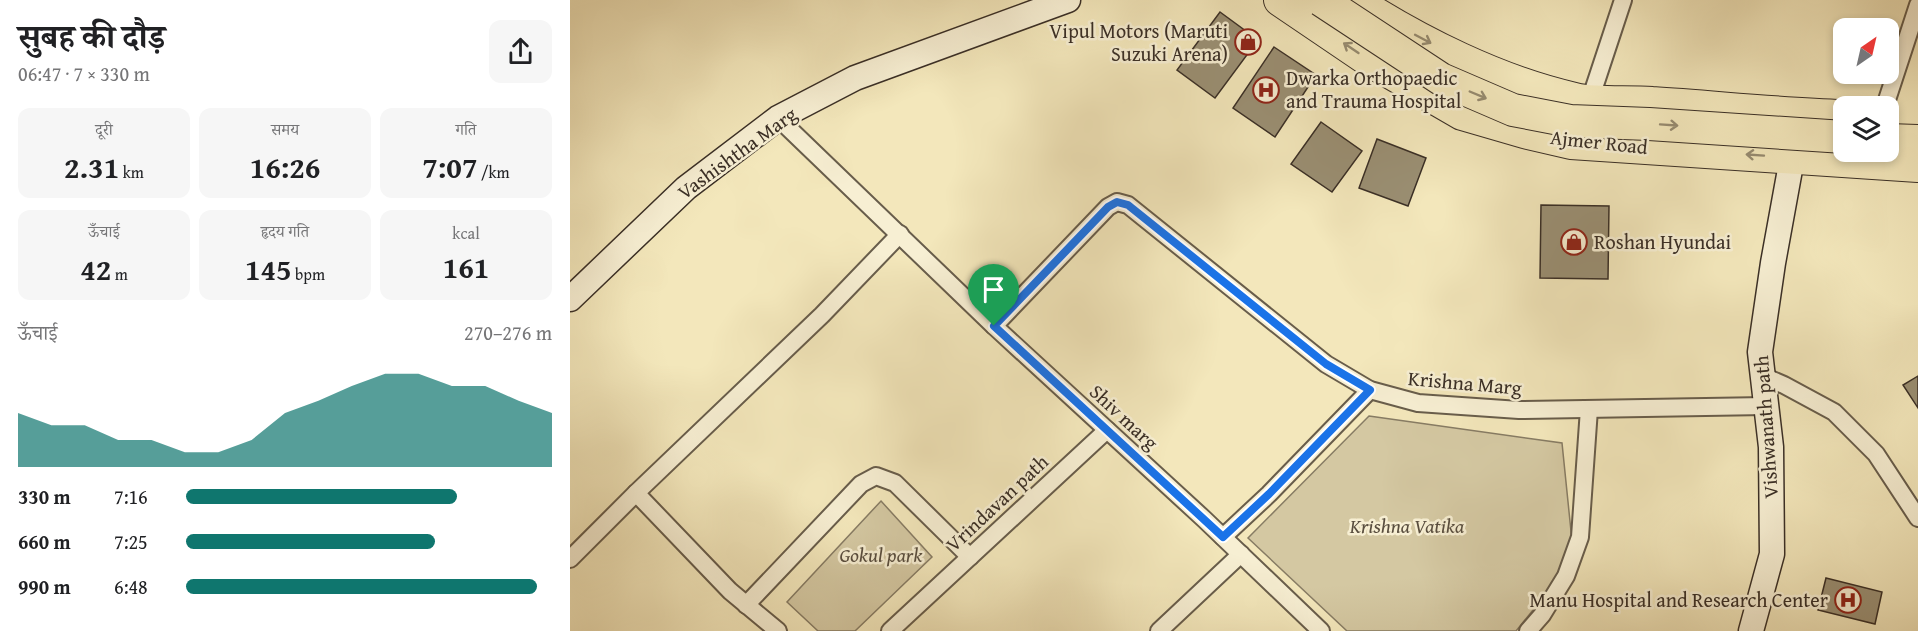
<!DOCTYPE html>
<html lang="hi">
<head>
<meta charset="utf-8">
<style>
  :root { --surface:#fff; --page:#f6f6f6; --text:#202124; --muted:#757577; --accent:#0f766e }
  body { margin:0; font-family:"Gentium Book Plus","Noto Serif Devanagari",serif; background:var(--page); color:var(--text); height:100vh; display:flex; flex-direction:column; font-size:22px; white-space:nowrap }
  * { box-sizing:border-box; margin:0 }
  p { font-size:20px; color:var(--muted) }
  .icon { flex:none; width:33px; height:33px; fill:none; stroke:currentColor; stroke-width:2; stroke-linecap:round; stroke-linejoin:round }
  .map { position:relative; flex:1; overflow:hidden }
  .drawer { display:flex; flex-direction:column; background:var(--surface); width:570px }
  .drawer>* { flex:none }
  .needle { width:39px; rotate:34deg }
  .buttons { position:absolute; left:1263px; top:18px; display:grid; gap:12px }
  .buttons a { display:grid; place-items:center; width:66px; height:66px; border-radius:12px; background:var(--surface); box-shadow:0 3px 9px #0003; font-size:30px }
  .pin { position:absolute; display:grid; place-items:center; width:51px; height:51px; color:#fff; margin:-62px -26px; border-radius:50% 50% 50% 0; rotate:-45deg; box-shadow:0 0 6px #0007 }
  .pin .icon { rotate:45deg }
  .round { display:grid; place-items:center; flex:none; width:63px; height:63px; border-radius:12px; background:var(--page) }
  .headline { display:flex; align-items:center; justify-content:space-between; height:102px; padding:0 18px }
  h1 { font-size:33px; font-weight:700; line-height:45px }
  .metrics { display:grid; grid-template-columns:repeat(3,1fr); gap:9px; height:102px; padding:6px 18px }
  .metrics div { display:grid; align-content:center; border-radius:12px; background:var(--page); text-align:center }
  .metrics b { font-size:30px; font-weight:700 }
  .metrics small { font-size:16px; font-weight:400 }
  .metrics p { font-size:16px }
  .chart { height:168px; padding:12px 18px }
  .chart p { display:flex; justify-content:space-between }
  .chart svg { width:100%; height:108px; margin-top:6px; fill:var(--accent); opacity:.7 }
  ul { padding:0 18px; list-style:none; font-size:20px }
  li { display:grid; grid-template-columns:96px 72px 1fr; align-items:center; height:45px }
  li i { height:15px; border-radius:8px; background:var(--accent) }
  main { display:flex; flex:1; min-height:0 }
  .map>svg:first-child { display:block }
</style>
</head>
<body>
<main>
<section class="drawer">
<div class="headline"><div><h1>सुबह की दौड़</h1><p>06:47 · 7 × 330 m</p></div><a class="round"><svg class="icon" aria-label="share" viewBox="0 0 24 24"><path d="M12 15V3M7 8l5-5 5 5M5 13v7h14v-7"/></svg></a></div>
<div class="metrics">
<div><p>दूरी</p><b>2.31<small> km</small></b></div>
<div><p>समय</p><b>16:26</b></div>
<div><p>गति</p><b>7:07<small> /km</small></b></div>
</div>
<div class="metrics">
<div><p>ऊँचाई</p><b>42<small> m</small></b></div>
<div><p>हृदय गति</p><b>145<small> bpm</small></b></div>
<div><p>kcal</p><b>161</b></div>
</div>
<div class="chart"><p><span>ऊँचाई</span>270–276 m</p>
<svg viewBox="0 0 160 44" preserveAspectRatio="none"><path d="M0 44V22L10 27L20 27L30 33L40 33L50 38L60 38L70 33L80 22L90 17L100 11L110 6L120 6L130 11L140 11L150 17L160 22V44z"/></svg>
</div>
<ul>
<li><b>330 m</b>7:16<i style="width:74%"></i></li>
<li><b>660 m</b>7:25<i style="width:68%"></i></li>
<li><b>990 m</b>6:48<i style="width:96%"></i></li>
</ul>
</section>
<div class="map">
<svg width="1348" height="631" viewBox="0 0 1348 631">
  <rect width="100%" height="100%" fill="#f3e7bb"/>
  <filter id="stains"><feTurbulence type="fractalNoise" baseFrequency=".00333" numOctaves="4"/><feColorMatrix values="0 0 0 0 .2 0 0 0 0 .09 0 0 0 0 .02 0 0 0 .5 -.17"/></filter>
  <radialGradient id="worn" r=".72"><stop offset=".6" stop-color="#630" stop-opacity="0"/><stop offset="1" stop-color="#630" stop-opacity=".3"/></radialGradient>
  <g fill="#d4c8a2" stroke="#877c64" stroke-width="1.5">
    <path d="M799,416L992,443L1002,541L984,584L946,631H777L678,538Z"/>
    <path d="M311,501L362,557L285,631H248L217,602Z"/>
  </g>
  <g fill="#9a8f73" stroke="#3a2f26" stroke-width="1.5">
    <path d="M650,12L688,40L645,98L607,70Z"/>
    <path d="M704,47L746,75L705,137L663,108Z"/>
    <path d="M751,122L792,151L762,192L721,164Z"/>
    <path d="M807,139L856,158L838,206L789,188Z"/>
    <path d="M971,205L1039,206L1038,279L970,278Z"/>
    <path d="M1348,376V408L1333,385Z"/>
    <path d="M1256,578L1312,592L1305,624L1248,610Z"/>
  </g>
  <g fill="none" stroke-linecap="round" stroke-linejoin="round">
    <g stroke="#685d4b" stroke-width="20">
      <g id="street">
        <path d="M1020,100L1053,0"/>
        <path d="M1315,106L1348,5"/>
        <path d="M208,118L424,326L634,519L751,631"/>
        <path d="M424,326L538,207L547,202L558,205L756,364L800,390L848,403L949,410L1196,406"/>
        <path d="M1193,376L1214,385L1264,412L1306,454L1348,518"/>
        <path d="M66,493L160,591L208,631"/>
        <path d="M653,537L699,494L800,390"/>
        <path d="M0,559L66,493L252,315L330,234"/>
        <path d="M176,605L291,484L306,476L325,483L400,557"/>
        <path d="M320,631L537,430"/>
        <path d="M589,631L671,554"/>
        <path d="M958,631L972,615L996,576L1010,537L1019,409"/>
      </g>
    </g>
    <g stroke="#3a2f26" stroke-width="27">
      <g id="secondary">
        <path d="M0,299L116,188L208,118L285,78L498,0"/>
        <path d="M1181,631L1202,554L1201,447L1190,352L1203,263L1225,142"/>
      </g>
    </g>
    <g stroke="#3a2f26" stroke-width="34">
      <g id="highway">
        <path d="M710,0L797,59L892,114L954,132L1001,143L1348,166"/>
        <path d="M784,0C849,42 929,82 1005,99C1026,104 1059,101 1082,103C1146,107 1209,114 1274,116"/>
        <path d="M1318,140L1348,141"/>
      </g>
    </g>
    <use href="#street" stroke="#f7efd3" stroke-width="16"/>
    <use href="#secondary" stroke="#f7efd3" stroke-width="24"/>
    <use href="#highway" stroke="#f3e7bb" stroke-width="32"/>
    <g stroke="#3a2f26" stroke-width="34" stroke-linecap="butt">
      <path id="highway-bridge" d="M751,0L871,79L943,110L1000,121L1079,124L1274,137"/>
    </g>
    <use href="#highway-bridge" stroke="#f3e7bb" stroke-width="32"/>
  </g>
  <defs><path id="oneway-shaft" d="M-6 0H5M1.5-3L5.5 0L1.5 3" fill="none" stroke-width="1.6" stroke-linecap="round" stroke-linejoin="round" transform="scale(1.5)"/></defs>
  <g stroke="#968b70">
    <use href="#oneway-shaft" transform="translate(853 39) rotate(28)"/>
    <use href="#oneway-shaft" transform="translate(781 48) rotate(-146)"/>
    <use href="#oneway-shaft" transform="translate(908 95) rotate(23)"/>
    <use href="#oneway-shaft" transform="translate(1099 125) rotate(4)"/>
    <use href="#oneway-shaft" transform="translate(1185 155) rotate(-176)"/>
  </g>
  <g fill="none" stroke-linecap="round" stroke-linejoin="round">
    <g stroke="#fff" stroke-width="12">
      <path id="route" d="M547,202L558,205L756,364L800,390L699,494L653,537L424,326L538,207Z"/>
    </g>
    <use href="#route" stroke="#1a73e8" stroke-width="8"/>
  </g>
  <defs>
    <g id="shop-ring" transform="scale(1.35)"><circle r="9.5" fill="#f7efd3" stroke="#8f2418" stroke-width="1.5"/><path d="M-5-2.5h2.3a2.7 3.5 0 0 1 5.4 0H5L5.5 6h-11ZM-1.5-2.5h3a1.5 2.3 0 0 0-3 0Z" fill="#8f2418"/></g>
    <g id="hospital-ring" transform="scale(1.35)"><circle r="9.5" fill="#f7efd3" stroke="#8f2418" stroke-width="1.5"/><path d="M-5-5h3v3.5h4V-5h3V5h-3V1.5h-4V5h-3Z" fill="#8f2418"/></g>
  </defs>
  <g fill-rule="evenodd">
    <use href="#shop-ring" x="678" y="42"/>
    <use href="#hospital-ring" x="696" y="90"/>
    <use href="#shop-ring" x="1004" y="242"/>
    <use href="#hospital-ring" x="1278" y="600"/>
  </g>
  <g text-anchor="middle" stroke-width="5" stroke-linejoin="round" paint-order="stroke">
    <g font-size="20" fill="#3a2f26" stroke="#f7efd3" text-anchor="end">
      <text x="658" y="38">Vipul Motors (Maruti<tspan x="658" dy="23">Suzuki Arena)</tspan></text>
      <text x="716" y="85" text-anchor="start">Dwarka Orthopaedic<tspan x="716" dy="23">and Trauma Hospital</tspan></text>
      <text x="1024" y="249" text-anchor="start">Roshan Hyundai</text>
      <text x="1258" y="607">Manu Hospital and Research Center</text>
    </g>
    <g font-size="20" fill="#3a2f26" stroke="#f7efd3">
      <text transform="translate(1029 142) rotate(6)" y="7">Ajmer Road</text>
      <text transform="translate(167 153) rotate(-36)" y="7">Vashishtha Marg</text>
      <text transform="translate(895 383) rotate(5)" y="7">Krishna Marg</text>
      <text transform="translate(554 417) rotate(43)" y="7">Shiv marg</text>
      <text transform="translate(1196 427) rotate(-94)" y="7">Vishwanath path</text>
      <text transform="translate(427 503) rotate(-43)" y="7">Vrindavan path</text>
    </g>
    <g font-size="20" font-style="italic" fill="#594e3f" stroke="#f7efd3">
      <text x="837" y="533">Krishna Vatika</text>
      <text x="311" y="562">Gokul park</text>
    </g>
  </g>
  <rect width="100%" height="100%" filter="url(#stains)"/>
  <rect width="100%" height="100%" fill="url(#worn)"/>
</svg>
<div class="buttons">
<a><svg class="needle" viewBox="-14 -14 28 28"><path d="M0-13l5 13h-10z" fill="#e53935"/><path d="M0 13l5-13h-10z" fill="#757577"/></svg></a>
<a><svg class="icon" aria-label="layers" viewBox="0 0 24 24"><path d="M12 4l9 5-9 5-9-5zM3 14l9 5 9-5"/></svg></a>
</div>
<div class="pin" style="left:424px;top:326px;background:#1e9e55"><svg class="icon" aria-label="arrive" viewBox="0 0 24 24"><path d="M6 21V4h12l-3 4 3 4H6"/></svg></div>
</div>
</main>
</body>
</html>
